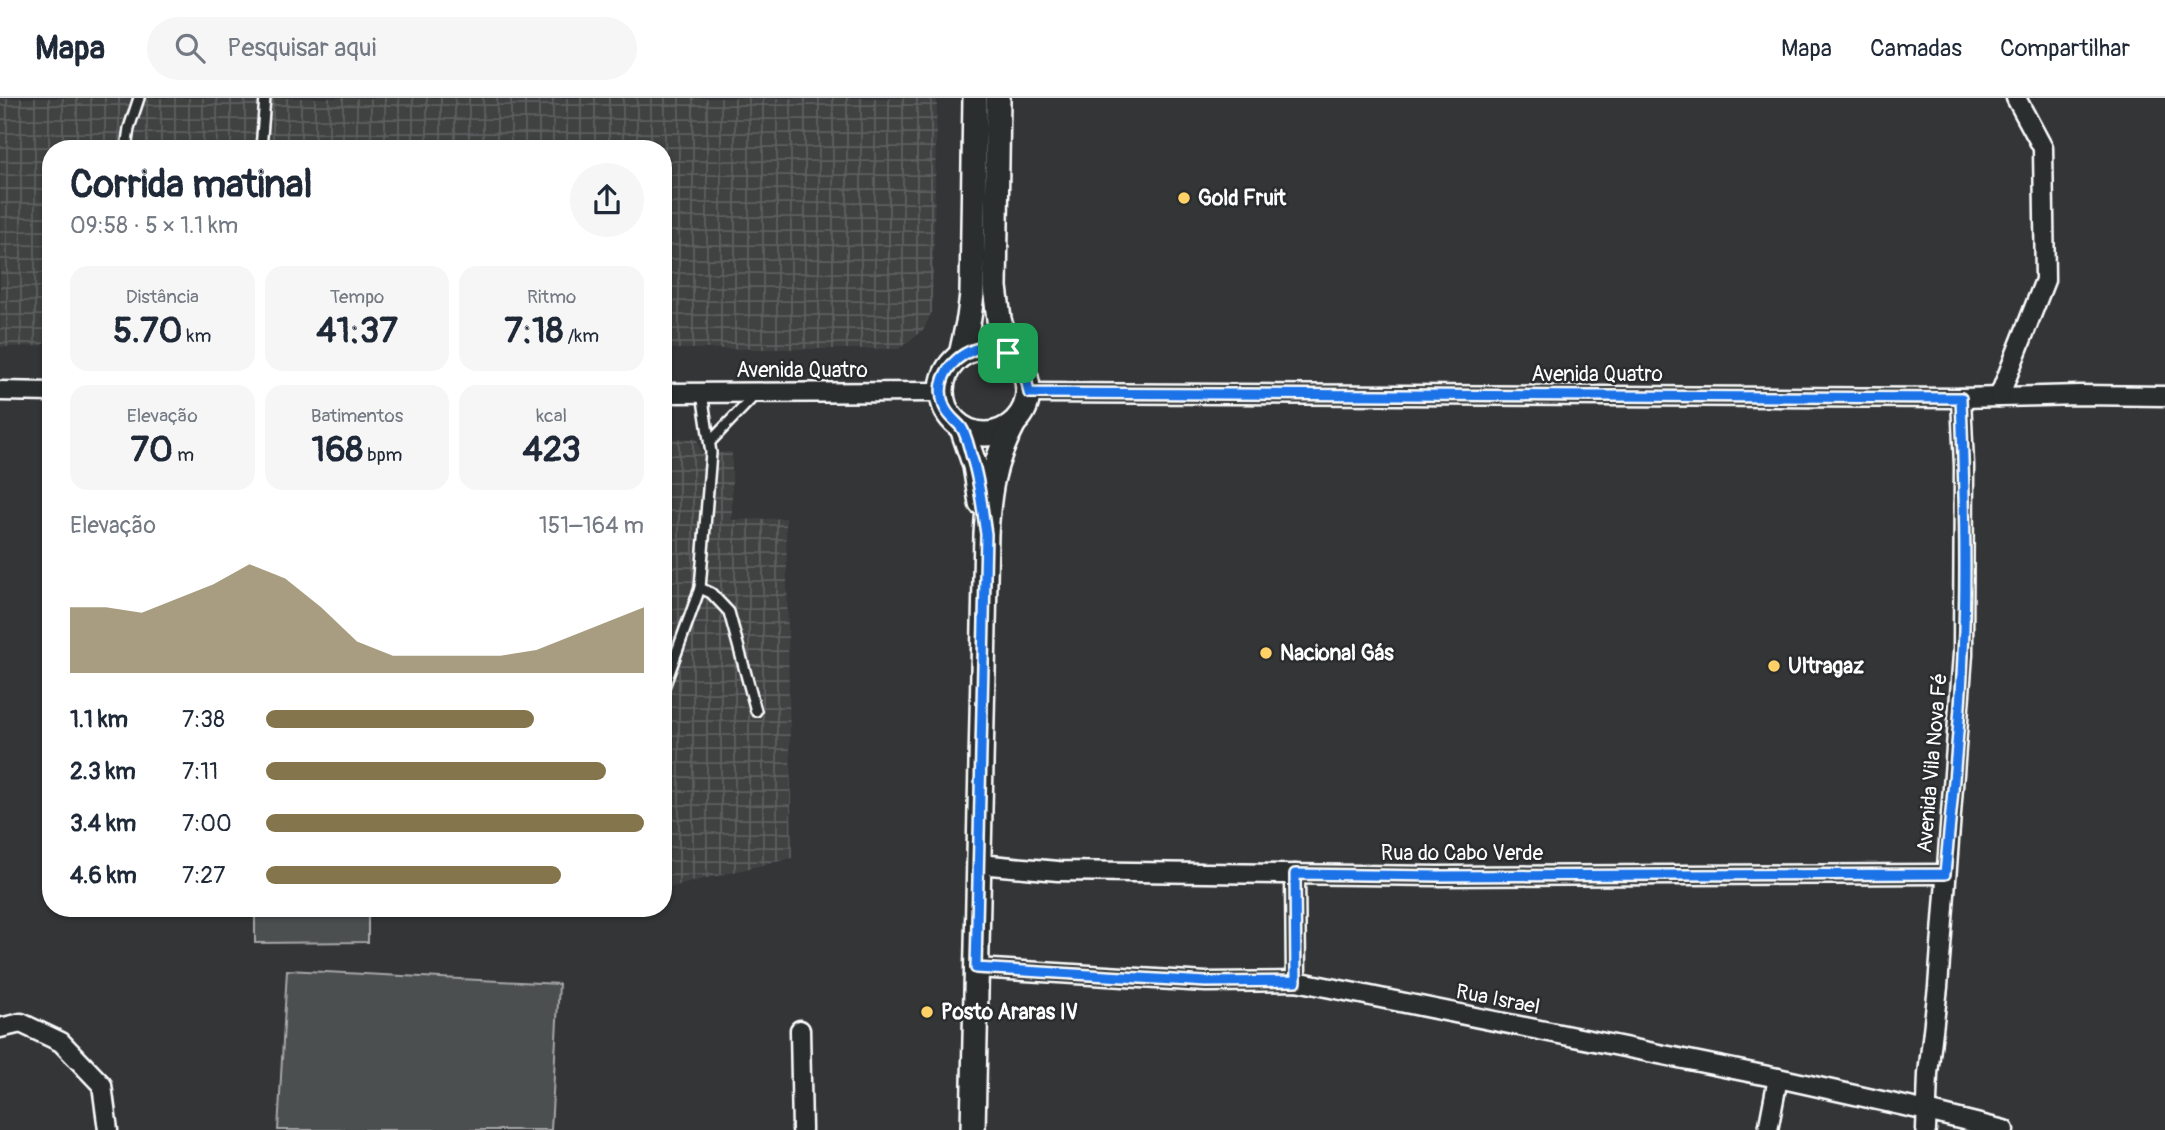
<!DOCTYPE html>
<html lang="pt">
<head>
<meta charset="utf-8">
<style>
  :root { --surface:#fff; --page:#f6f6f7; --text:#1f2937; --muted:#747a83; --line:#e0e1e3; --accent:#84754c }
  body { margin:0; font-family:Pangolin,sans-serif; background:var(--page); color:var(--text); height:100vh; display:flex; flex-direction:column; font-size:26px; white-space:nowrap }
  * { box-sizing:border-box; margin:0 }
  p { font-size:23px; color:var(--muted) }
  .icon { flex:none; width:38px; height:38px; fill:none; stroke:currentColor; stroke-width:2; stroke-linecap:round; stroke-linejoin:round }
  .map { position:relative; flex:1; overflow:hidden }
  .sheet { position:absolute; left:42px; top:42px; width:630px; height:777px; display:flex; flex-direction:column; background:var(--surface); border-radius:28px; box-shadow:0 2px 5px #0004 }
  .sheet>* { flex:none }
  .pin { position:absolute; display:grid; place-items:center; width:60px; height:60px; color:#fff; margin:-30px; border-radius:14px; box-shadow:0 4px 10px #0006 }
  .round { display:grid; place-items:center; flex:none; width:74px; height:74px; border-radius:37px; background:var(--page) }
  .summary { display:flex; align-items:center; justify-content:space-between; height:119px; padding:0 28px }
  h1 { font-size:38px; font-weight:800; line-height:52px }
  .metrics { display:grid; grid-template-columns:repeat(3,1fr); gap:10px; height:119px; padding:7px 28px }
  .metrics div { display:grid; align-content:center; border-radius:18px; background:var(--page); text-align:center }
  .metrics b { font-size:35px; font-weight:800 }
  .metrics small { font-size:19px; font-weight:400 }
  .metrics p { font-size:19px }
  .chart { height:196px; padding:14px 28px }
  .chart p { display:flex; justify-content:space-between }
  .chart svg { width:100%; height:126px; margin-top:7px; fill:var(--accent); opacity:.7 }
  ul { padding:0 28px; list-style:none; font-size:23px }
  li { display:grid; grid-template-columns:112px 84px 1fr; align-items:center; height:52px }
  li i { height:18px; border-radius:9px; background:var(--accent) }
  header { display:flex; align-items:center; gap:42px; box-sizing:border-box; height:98px; padding:0 35px; background:var(--surface); border-bottom:2px solid var(--line) }
  header strong { font-size:33px }
  nav { display:flex; gap:38px; margin-inline-start:auto; font-size:24px }
  .search { width:490px; height:63px; background:var(--page); display:flex; align-items:center; gap:18px; box-sizing:border-box; padding:0 24px; border-radius:38px; color:var(--muted); font-size:26px }
  .map>svg:first-child { display:block }
</style>
</head>
<body>
<header>
<strong>Mapa</strong>
<div class="search"><svg class="icon" aria-label="search" viewBox="0 0 24 24"><circle cx="10" cy="10" r="6"/><path d="M15 15l6 6"/></svg>Pesquisar aqui</div>
<nav><a>Mapa</a><a>Camadas</a><a>Compartilhar</a></nav>
</header>
<div class="map">
<svg width="2165" height="1032" viewBox="0 0 2165 1032">
  <defs>
    <pattern id="industrial-grid" width="8" height="8" patternUnits="userSpaceOnUse" patternTransform="scale(1.75)"><rect width="8" height="8" fill="#404243"/><path d="M0 4h8M4 0v8" fill="none" stroke="#5d5e5f"/></pattern>
  </defs>
  <rect width="100%" height="100%" fill="#333536"/>
  <filter id="ink" filterUnits="userSpaceOnUse"><feTurbulence type="fractalNoise" baseFrequency=".0143" numOctaves="2"/><feDisplacementMap in="SourceGraphic" scale="14" xChannelSelector="R" yChannelSelector="G"/><feConvolveMatrix kernelMatrix="1 2 1 2 8 2 1 2 1" color-interpolation-filters="sRGB"/></filter>
  <g filter="url(#ink)">
    <g fill="url(#industrial-grid)">
      <path d="M0,0H937L932,213L924,231L899,251H663V51H51V236L42,248L0,249Z"/>
      <path d="M663,340L697,341L702,356L732,354V422L786,420L792,760L663,791Z"/>
    </g>
    <g fill="#4c4f50" stroke="#a6a7a8" stroke-width="2">
      <path d="M255,810H368V844L255,845Z"/>
      <path d="M287,872L559,886L551,1032H278Z"/>
    </g>
    <g fill="none" stroke-linecap="round" stroke-linejoin="round">
      <g stroke="#fff" stroke-width="14">
        <g id="lane">
          <path d="M126,51L129,30L139,0"/>
          <path d="M261,51L265,0"/>
          <path d="M710,344L756,296"/>
          <path d="M700,490L711,495L729,514L756,613"/>
          <path d="M663,592L700,490L711,355L702,295"/>
        </g>
      </g>
      <g stroke="#fff" stroke-width="23">
        <g id="street">
          <path d="M0,293L51,294"/>
          <path d="M663,295L942,294"/>
          <path d="M1029,295L1961,300L2079,297L2165,298"/>
          <path d="M1999,299L2045,182L2043,50L2016,0"/>
          <path d="M979,766L1058,773L1438,778L1945,776"/>
          <path d="M1295,776L1296,883"/>
          <path d="M976,870L1206,884L1296,883L1778,980L1927,1013L2004,1032"/>
          <path d="M0,930L21,925L61,944L102,987L108,1032"/>
          <path d="M800,932L802,1032"/>
          <path d="M1768,1032L1778,980"/>
          <path d="M1926,1032L1928,976L1938,889L1963,556L1964,368L1961,300"/>
        </g>
      </g>
      <g stroke="#fff" stroke-width="28">
        <g id="secondary">
          <path d="M998,0L995,189L999,221L1008,255"/>
          <circle cx="985" cy="293" r="43"/>
          <path d="M961,257L969,220L972,196L975,0"/>
          <path d="M962,330L975,368L981,405"/>
          <path d="M973,1032L986,436C989,392 992,367 1013,327"/>
        </g>
      </g>
      <use href="#lane" stroke="#2a2d2e" stroke-width="9"/>
      <use href="#street" stroke="#2a2d2e" stroke-width="18"/>
      <use href="#secondary" stroke="#2a2d2e" stroke-width="23"/>
    </g>
  </g>
  <g fill="none" stroke-linecap="round" stroke-linejoin="round" filter="url(#ink)">
    <g stroke="#fff" stroke-width="14">
      <path id="route" d="M984,249C1013,253 1025,267 1029,295L1961,300C1964,385 1967,472 1963,557C1960,630 1952,703 1945,776L1438,778L1295,776L1296,883L1206,884L976,870L986,436C982,411 980,384 972,360C969,351 967,337 961,329C955,322 948,318 944,308C933,278 957,254 984,249Z"/>
    </g>
    <use href="#route" stroke="#1a73e8" stroke-width="9"/>
  </g>
  <g fill="#ffd166" stroke="#2a2d2e" stroke-width="2.5">
    <circle cx="1184" cy="100" r="7"/>
    <circle cx="1266" cy="555" r="7"/>
    <circle cx="1774" cy="568" r="7"/>
    <circle cx="927" cy="914" r="7"/>
  </g>
  <g text-anchor="middle" stroke-width="5" stroke-linejoin="round" paint-order="stroke">
    <g font-size="21" font-weight="bold" fill="#fff" stroke="#2a2d2e" text-anchor="start">
      <text x="1198" y="107">Gold Fruit</text>
      <text x="1280" y="562">Nacional Gás</text>
      <text x="1788" y="575">Ultragaz</text>
      <text x="941" y="921">Posto Araras IV</text>
    </g>
    <g font-size="21" fill="#fff" stroke="#2a2d2e">
      <text x="802" y="279">Avenida Quatro</text>
      <text x="1597" y="283">Avenida Quatro</text>
      <text transform="translate(1932 665) rotate(-85)" y="7">Avenida Vila Nova Fé</text>
      <text x="1462" y="762">Rua do Cabo Verde</text>
      <text transform="translate(1498 901) rotate(11)" y="7">Rua Israel</text>
    </g>
  </g>
</svg>
<div class="pin" style="left:1008px;top:255px;background:#1e9e55"><svg class="icon" aria-label="arrive" viewBox="0 0 24 24"><path d="M6 21V4h12l-3 4 3 4H6"/></svg></div>
<section class="sheet">
<div class="summary"><div><h1>Corrida matinal</h1><p>09:58 · 5 × 1.1 km</p></div><a class="round"><svg class="icon" aria-label="share" viewBox="0 0 24 24"><path d="M12 15V3M7 8l5-5 5 5M5 13v7h14v-7"/></svg></a></div>
<div class="metrics">
<div><p>Distância</p><b>5.70<small> km</small></b></div>
<div><p>Tempo</p><b>41:37</b></div>
<div><p>Ritmo</p><b>7:18<small> /km</small></b></div>
</div>
<div class="metrics">
<div><p>Elevação</p><b>70<small> m</small></b></div>
<div><p>Batimentos</p><b>168<small> bpm</small></b></div>
<div><p>kcal</p><b>423</b></div>
</div>
<div class="chart"><p><span>Elevação</span>151–164 m</p>
<svg viewBox="0 0 160 44" preserveAspectRatio="none"><path d="M0 44V21L10 21L20 23L30 18L40 13L50 6L60 11L70 21L80 33L90 38L100 38L110 38L120 38L130 36L140 31L150 26L160 21V44z"/></svg>
</div>
<ul>
<li><b>1.1 km</b>7:38<i style="width:71%"></i></li>
<li><b>2.3 km</b>7:11<i style="width:90%"></i></li>
<li><b>3.4 km</b>7:00<i style="width:100%"></i></li>
<li><b>4.6 km</b>7:27<i style="width:78%"></i></li>
</ul>
</section>
</div>
</body>
</html>
